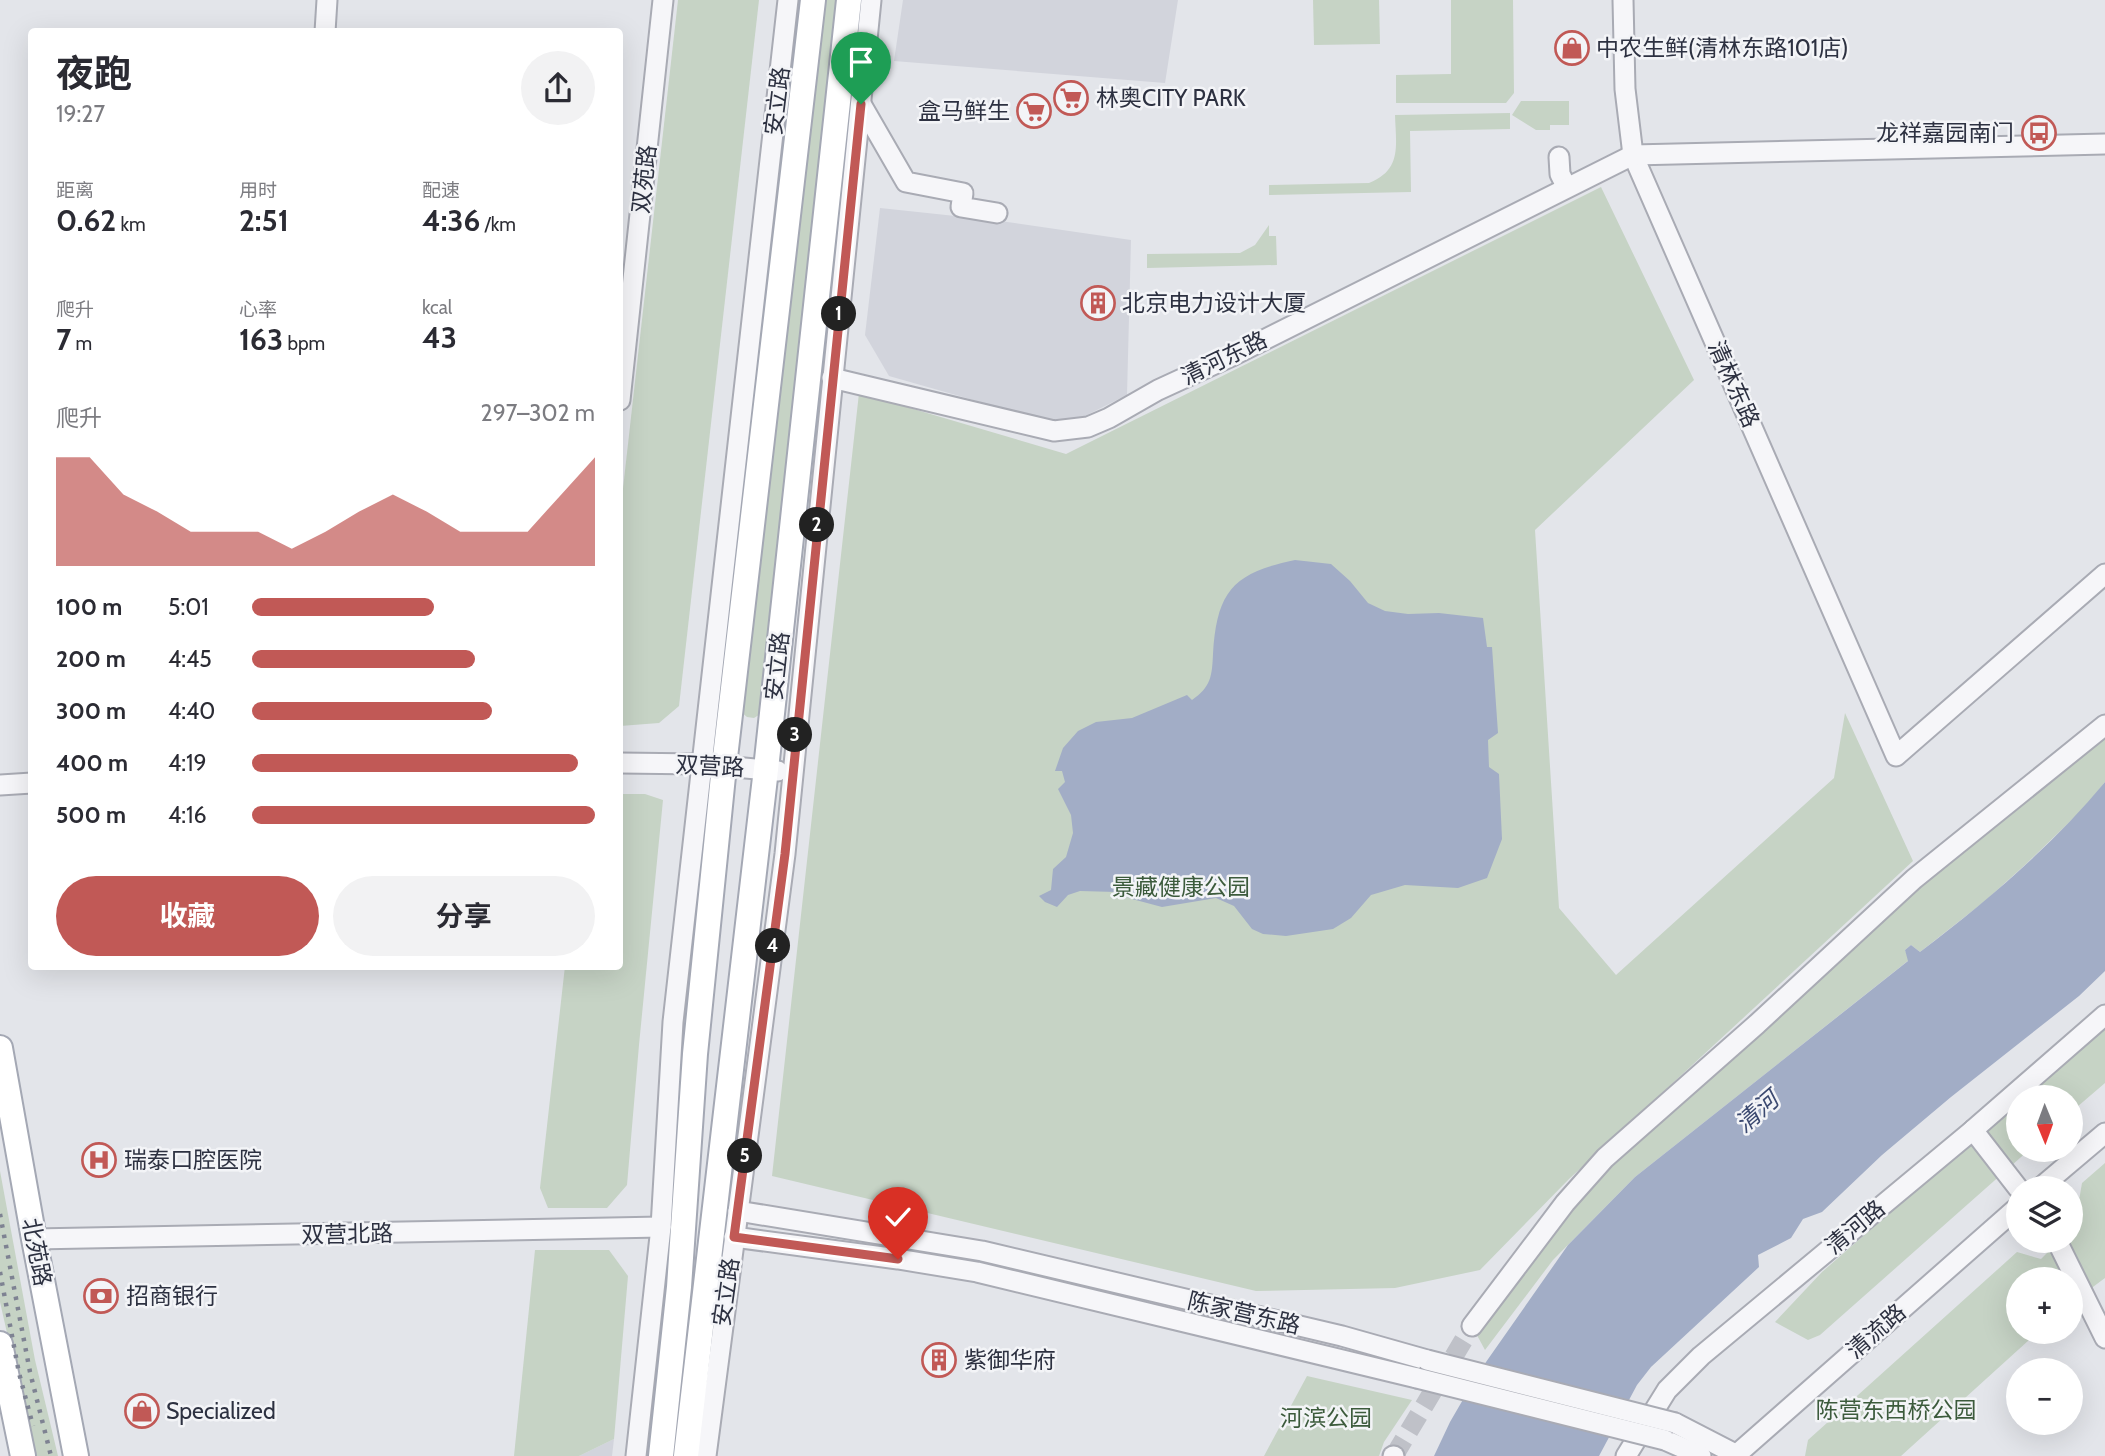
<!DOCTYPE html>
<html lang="zh">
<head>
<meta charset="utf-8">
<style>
  :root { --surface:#fff; --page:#f2f2f3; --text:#2b2b33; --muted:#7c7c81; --accent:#c15956 }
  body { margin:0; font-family:Cabin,"Noto Sans SC",sans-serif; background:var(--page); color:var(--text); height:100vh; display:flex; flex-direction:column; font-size:26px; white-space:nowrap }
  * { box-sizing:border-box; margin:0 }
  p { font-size:23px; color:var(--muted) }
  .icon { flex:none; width:38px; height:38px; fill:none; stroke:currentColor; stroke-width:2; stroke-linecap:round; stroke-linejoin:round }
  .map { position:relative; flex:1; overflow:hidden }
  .side { position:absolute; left:28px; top:28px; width:595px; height:942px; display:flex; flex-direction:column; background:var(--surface); border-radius:7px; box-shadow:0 7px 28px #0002 }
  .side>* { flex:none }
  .needle { width:46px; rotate:179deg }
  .controls { position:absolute; left:2006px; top:1085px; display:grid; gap:14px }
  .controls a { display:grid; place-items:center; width:77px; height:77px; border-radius:50%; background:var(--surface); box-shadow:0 7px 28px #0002; font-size:35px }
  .pin { position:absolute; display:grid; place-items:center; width:60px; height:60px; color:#fff; margin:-72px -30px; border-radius:50% 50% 50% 0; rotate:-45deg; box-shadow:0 0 7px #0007 }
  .pin .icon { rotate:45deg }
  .km { position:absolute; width:35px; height:35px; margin:-18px; border-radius:50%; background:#222; color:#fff; font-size:19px; line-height:35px; text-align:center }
  .round { display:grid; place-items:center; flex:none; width:74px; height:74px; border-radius:37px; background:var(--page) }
  .head { display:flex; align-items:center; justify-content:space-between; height:119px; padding:0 28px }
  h1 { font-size:38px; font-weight:700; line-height:52px }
  .metrics { display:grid; grid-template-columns:repeat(3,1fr); gap:10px; height:119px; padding:7px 28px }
  .metrics div { display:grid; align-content:center }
  .metrics b { font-size:30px; font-weight:700 }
  .metrics small { font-size:19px; font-weight:400 }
  .metrics p { font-size:19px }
  .chart { height:196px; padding:14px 28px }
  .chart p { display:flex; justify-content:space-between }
  .chart svg { width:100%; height:126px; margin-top:7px; fill:var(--accent); opacity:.7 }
  .button { display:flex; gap:14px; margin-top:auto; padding:14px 28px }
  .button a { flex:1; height:80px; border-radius:42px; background:var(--accent); color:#fff; font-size:28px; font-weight:700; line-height:80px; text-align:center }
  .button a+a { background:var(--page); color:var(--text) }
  ul { padding:0 28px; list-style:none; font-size:23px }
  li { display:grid; grid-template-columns:112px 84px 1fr; align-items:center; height:52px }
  li i { height:18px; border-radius:9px; background:var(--accent) }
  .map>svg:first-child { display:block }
</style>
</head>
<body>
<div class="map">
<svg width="2105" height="1456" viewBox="0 0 2105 1456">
  <rect width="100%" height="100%" fill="#e3e5ea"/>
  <g fill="#d2d4dc">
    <path d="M903,0H1178L1165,83L894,61Z"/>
    <path d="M880,208L993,220L1131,240L1127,395L1065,426L889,376L865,335Z"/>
    <path d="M614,1439L612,1456H579Z"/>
  </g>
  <g fill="#c6d3c5">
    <path d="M678,0H759L679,706L659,723L620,726V515Z"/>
    <path d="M818,0H842L762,713L754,718L747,717L740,711Z"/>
    <path d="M1313,0H1379L1380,44L1314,45Z"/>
    <path d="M1451,0H1513L1514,93L1506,103H1396V75L1451,74Z"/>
    <path d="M1521,101H1569V125H1550V130H1536L1512,115Z"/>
    <path d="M1510,113V129L1410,131L1411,192L1269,195V185L1369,183C1402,170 1396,146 1395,115Z"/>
    <path d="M1601,187L1694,380L1535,530L1559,908L1616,975L1834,778L1845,713L1913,861L1569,1179L1480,1270L1395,1288L1256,1291L772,1176L859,393L1066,454Z"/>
    <path d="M1269,225V236H1276L1277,265L1147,268V254L1240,253L1255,245Z"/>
    <path d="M2105,725V782L2084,808L2026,864L1985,901L1920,952L1911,945L1905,950L1909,960L1635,1177L1553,1260L1485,1350L1472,1326L1605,1158Z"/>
    <path d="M620,794H645L663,800L639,1045L627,1185L607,1208H548L540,1188L565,966H620Z"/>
    <path d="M2105,1025V1083L2070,1113V1097H2023Z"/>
    <path d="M2018,1101V1150H2029L1820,1335L1808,1340L1775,1322L1822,1272Z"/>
    <path d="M2105,1163V1278L2070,1304V1279H2018V1332H2038L1901,1456H1805L1808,1440L2017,1252L2041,1259L2059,1241H2070V1229L2075,1224L2082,1183Z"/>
    <path d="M0,1171L35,1360L58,1456H35L0,1302Z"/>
    <path d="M535,1250H609L628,1276L614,1439L579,1456H514Z"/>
    <path d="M1307,1376L1412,1400L1384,1442L1379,1456H1264Z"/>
  </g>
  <g fill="#a2adc6">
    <path d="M1295,560L1331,564L1350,581L1368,603L1385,611L1408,614L1439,613L1483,618L1487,647H1492L1498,733L1488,740L1489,767L1499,774L1502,839L1487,878L1458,888L1405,885L1371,895L1351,918L1333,929L1286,936L1263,934L1252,929L1234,906L1216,898L1162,907L1132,899L1116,892L1080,891L1068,895L1057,907L1045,902L1039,896L1051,890L1053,869L1066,857L1073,833L1071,815L1058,789L1065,782L1062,771H1055L1063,748L1078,731L1096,722L1132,718L1187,695L1192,700C1211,687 1212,676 1213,654C1217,591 1233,573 1295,560Z"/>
    <path d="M2105,782V971L2079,996L1951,1097L1882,1155L1822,1212L1803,1219L1791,1238L1758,1255L1759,1267L1651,1367L1637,1385L1599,1456H1434L1450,1422L1479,1372L1568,1245L1635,1177L1908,961L1905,950L1911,945L1920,952C1987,901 2051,847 2105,782Z"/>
  </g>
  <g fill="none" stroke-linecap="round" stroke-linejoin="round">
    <path stroke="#bfc1c8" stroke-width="19" stroke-dasharray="19 10" stroke-linecap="butt" d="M1394,1456L1472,1326"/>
    <g stroke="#a9abb4" stroke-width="23">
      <g id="minor">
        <path d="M1623,0L1625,89L1633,155L1896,756L2105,574"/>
        <path d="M325,32L327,0"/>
        <path d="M861,104L906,182L963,193L961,207L997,213"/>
        <path d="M1559,157L1560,174L1563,180"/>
        <path d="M832,378L1054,431L1088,427L1109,418L1158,390L1234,355L1633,155L2105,144"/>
        <path d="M620,400L663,0"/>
        <path d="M620,763L701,764L778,771"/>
        <path d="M0,785L32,783"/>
        <path d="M1973,1130L2018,1188"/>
        <path d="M2040,1188L2105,1133"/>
        <path d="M738,1211L982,1251L1342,1336L1427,1360"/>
        <path d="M734,1237L898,1259L977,1272L1417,1378"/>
        <path d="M34,1239L661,1227"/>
        <path d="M2057,1241L2105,1338"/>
        <path d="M1472,1326L1565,1203L1605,1158L1757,1024L1914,879L2105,725"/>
        <path d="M1675,1423L1739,1456"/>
        <path d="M1665,1440L1701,1456"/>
        <path d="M636,1456L661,1227L673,1022L788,0"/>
        <path d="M706,1456L785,854L871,0"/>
        <path d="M1393,1456H1394"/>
        <path d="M1626,1456L1667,1390L1701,1356L1973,1130L2105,1015"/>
        <path d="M1735,1456L2018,1207"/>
      </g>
    </g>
    <g stroke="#a4a8b4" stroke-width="28">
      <g id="major">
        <path d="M0,1048L34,1239L76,1456"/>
        <path d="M0,1344L23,1456"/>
        <path d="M661,1456L679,1287L695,1054L724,766L813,0"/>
        <path d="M686,1456L766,769L849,0"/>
      </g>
    </g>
    <use href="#minor" stroke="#f6f6f9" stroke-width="19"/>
    <use href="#major" stroke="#fff" stroke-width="24"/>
    <g stroke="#7e8292" stroke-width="4.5" stroke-dasharray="3.5 7" stroke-linecap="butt">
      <path d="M0,1214L30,1372L51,1456"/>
      <path d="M0,1272L19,1373L33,1426"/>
    </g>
    <g stroke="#a9abb4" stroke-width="23" stroke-linecap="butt">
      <g id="minor-bridge">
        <path d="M1427,1360L1675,1423"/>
        <path d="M1417,1378L1665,1440"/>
      </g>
    </g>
    <use href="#minor-bridge" stroke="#f6f6f9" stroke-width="19"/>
  </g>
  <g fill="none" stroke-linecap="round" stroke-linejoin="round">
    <g stroke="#fff" stroke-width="14">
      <path id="route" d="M861,104L785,854L734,1237L898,1259"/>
    </g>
    <use href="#route" stroke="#c15956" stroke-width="9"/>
  </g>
  <defs>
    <g id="shop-ring" transform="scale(1.75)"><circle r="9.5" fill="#f3f4f7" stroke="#c15956" stroke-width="1.5"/><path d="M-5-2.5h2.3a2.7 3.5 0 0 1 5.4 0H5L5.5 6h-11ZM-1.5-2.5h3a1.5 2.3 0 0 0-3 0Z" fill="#c15956"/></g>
    <g id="supermarket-ring" transform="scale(1.75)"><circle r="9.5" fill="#f3f4f7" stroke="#c15956" stroke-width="1.5"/><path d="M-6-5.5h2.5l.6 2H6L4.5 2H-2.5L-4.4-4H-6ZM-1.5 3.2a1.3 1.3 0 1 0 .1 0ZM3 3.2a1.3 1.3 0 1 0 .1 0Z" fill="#c15956"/></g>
    <g id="bus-ring" transform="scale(1.75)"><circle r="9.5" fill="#f3f4f7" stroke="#c15956" stroke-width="1.5"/><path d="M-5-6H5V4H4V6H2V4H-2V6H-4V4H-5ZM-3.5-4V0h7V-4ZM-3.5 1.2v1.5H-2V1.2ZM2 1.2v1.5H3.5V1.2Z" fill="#c15956"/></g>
    <g id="building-ring" transform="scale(1.75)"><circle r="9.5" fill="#f3f4f7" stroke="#c15956" stroke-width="1.5"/><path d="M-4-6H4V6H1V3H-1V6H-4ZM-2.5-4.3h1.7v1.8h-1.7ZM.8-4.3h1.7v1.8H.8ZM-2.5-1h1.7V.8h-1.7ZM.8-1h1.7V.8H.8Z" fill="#c15956"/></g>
    <g id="hospital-ring" transform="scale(1.75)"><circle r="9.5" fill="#f3f4f7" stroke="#c15956" stroke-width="1.5"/><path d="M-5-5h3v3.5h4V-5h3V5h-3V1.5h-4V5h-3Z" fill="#c15956"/></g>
    <g id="bank-ring" transform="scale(1.75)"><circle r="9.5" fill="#f3f4f7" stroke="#c15956" stroke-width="1.5"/><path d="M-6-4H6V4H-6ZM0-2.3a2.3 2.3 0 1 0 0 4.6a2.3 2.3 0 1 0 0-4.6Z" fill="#c15956"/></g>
  </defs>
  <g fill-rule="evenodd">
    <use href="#shop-ring" x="1572" y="48"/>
    <use href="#supermarket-ring" x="1071" y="98"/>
    <use href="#supermarket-ring" x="1034" y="111"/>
    <use href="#bus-ring" x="2039" y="133"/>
    <use href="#building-ring" x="1098" y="303"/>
    <use href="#hospital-ring" x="99" y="1160"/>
    <use href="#bank-ring" x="101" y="1296"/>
    <use href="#building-ring" x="939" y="1360"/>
    <use href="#shop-ring" x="142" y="1411"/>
  </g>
  <g text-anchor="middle" stroke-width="5" stroke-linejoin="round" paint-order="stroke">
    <g font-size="23" fill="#2d3141" stroke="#f3f4f7" text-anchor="start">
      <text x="1596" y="56">中农生鲜(清林东路101店)</text>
      <text x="1096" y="106">林奥CITY PARK</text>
      <text x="1010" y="119" text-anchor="end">盒马鲜生</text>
      <text x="2014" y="141" text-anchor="end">龙祥嘉园南门</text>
      <text x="1122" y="311">北京电力设计大厦</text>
      <text x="124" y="1168">瑞泰口腔医院</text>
      <text x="126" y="1304">招商银行</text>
      <text x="964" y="1368">紫御华府</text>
      <text x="166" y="1419">Specialized</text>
    </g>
    <g font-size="23" fill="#2d3141" stroke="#f3f4f7">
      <text transform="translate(777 101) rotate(-83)" y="8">安立路</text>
      <text transform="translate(644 179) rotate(-84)" y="8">双苑路</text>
      <text transform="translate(1224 358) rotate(-26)" y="8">清河东路</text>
      <text transform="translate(1734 384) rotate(66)" y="8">清林东路</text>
      <text transform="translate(777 666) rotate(-84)" y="8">安立路</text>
      <text transform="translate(710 766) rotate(3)" y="8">双营路</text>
      <text transform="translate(1855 1227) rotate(-40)" y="8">清河路</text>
      <text transform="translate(347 1234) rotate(-1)" y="8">双营北路</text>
      <text transform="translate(37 1252) rotate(79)" y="8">北苑路</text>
      <text transform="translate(726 1292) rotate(-82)" y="8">安立路</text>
      <text transform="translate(1244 1313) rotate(13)" y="8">陈家营东路</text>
      <text transform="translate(1876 1331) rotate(-41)" y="8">清流路</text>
    </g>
    <g font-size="23" fill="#3c5b3c" stroke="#f3f4f7">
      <text x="1181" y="895">景藏健康公园</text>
      <text x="1896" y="1418">陈营东西桥公园</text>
      <text x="1326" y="1426">河滨公园</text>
    </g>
    <g font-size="24" font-style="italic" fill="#3b4970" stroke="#f3f4f7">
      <text transform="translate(1757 1112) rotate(-41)" y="8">清河</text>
    </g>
  </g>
</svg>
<div class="controls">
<a><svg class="needle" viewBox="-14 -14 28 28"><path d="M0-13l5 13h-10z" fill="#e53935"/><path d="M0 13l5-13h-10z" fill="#7c7c81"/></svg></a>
<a><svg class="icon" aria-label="layers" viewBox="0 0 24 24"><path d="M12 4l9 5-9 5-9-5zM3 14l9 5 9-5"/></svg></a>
<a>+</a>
<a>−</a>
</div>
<div class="pin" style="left:861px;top:104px;background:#1e9e55"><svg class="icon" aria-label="arrive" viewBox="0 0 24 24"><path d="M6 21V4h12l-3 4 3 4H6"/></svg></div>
<div class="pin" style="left:898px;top:1259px;background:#d93025"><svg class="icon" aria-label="check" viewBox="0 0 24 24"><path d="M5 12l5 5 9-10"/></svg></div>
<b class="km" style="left:839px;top:314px">1</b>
<b class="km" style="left:817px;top:525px">2</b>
<b class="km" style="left:795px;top:735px">3</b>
<b class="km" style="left:773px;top:946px">4</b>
<b class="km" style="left:745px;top:1156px">5</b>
<section class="side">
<div class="head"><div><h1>夜跑</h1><p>19:27</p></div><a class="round"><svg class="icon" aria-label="share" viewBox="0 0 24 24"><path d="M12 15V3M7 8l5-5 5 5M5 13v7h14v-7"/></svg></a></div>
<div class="metrics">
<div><p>距离</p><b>0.62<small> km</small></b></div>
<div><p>用时</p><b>2:51</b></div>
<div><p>配速</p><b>4:36<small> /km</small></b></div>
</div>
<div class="metrics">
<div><p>爬升</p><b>7<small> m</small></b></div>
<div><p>心率</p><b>163<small> bpm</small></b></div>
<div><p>kcal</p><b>43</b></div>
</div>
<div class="chart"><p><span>爬升</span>297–302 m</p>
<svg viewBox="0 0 160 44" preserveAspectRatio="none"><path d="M0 44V6L10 6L20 19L30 25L40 32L50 32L60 32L70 38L80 32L90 25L100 19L110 25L120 32L130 32L140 32L150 19L160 6V44z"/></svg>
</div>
<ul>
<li><b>100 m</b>5:01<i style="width:53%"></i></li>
<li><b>200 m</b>4:45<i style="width:65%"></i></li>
<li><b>300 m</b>4:40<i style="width:70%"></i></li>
<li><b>400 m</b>4:19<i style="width:95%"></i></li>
<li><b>500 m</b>4:16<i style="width:100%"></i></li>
</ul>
<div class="button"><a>收藏</a><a>分享</a></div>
</section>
</div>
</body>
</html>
